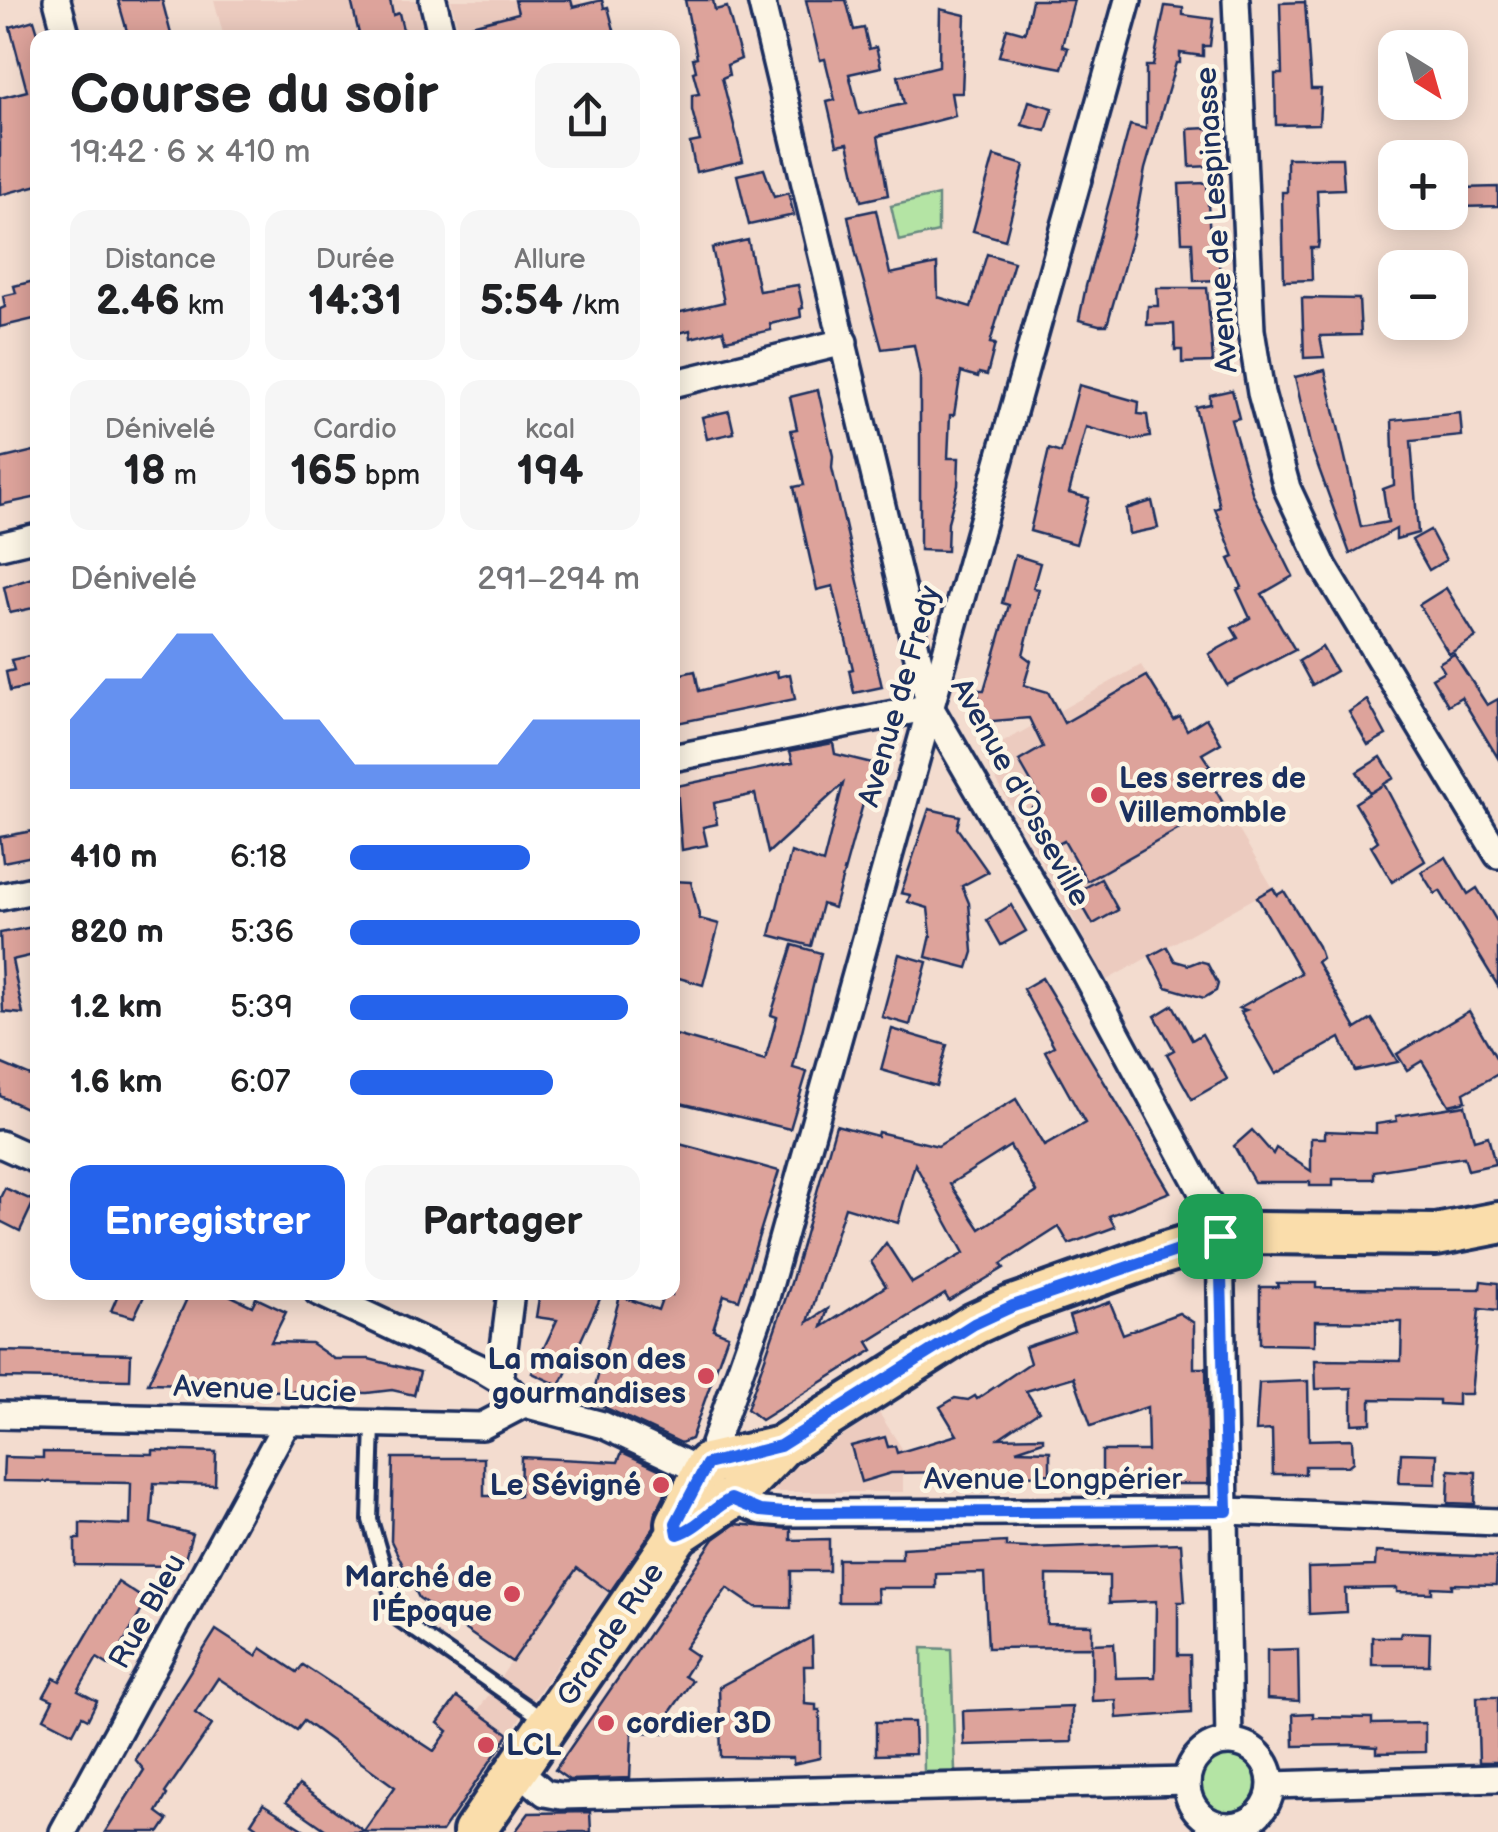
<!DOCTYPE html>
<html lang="fr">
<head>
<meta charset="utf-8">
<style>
  :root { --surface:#fff; --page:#f6f6f6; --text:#202124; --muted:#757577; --accent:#2563eb }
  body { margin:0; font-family:"Balsamiq Sans",sans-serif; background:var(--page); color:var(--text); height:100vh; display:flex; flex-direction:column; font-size:38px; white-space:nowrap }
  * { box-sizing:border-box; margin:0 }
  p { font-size:32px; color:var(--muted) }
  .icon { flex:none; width:55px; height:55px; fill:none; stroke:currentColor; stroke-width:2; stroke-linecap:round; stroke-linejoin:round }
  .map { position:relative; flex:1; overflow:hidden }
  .panel { position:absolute; left:30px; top:30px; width:650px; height:1270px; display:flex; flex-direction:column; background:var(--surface); border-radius:20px; box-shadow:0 5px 25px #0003 }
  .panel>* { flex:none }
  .needle { width:65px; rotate:143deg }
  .buttons { position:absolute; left:1378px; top:30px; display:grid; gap:20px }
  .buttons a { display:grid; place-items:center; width:90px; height:90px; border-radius:20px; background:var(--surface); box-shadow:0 5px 25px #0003; font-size:50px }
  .pin { position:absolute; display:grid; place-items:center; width:85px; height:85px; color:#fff; margin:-42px; border-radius:20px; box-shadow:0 5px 15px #0006 }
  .round { display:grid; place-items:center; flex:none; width:105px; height:105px; border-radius:20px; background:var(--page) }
  .overview { display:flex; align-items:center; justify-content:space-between; height:170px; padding:0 40px }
  h1 { font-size:55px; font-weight:600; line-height:75px }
  .figures { display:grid; grid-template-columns:repeat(3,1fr); gap:15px; height:170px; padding:10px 40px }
  .figures div { display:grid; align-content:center; border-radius:20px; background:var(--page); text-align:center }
  .figures b { font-size:42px; font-weight:600 }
  .figures small { font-size:28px; font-weight:400 }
  .figures p { font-size:28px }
  .chart { height:280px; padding:20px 40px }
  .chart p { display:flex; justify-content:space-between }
  .chart svg { width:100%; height:180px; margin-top:10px; fill:var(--accent); opacity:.7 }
  .button { display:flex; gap:20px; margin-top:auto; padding:20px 40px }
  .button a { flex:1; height:115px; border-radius:20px; background:var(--accent); color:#fff; font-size:40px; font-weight:600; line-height:115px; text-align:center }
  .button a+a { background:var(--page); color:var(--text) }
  ul { padding:0 40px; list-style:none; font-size:32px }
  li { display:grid; grid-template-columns:160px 120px 1fr; align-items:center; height:75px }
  li i { height:25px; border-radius:12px; background:var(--accent) }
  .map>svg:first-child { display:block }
</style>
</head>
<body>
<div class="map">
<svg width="1498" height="1832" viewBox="0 0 1498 1832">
  <rect width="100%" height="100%" fill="#f3dccf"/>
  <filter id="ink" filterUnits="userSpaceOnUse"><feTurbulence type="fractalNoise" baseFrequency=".01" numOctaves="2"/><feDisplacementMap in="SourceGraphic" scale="20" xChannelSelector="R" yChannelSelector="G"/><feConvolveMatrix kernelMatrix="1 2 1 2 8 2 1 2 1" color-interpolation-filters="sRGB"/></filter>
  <g filter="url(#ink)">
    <g fill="#eccbbf">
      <path d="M214,0H418L427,37H224Z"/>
      <path d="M451,0H581L592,37H460Z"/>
      <path d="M1141,665L1273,888L1107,980L982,754Z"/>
      <path d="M879,1413L903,1450V1492H770L766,1486Z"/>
      <path d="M483,1457V1531L583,1552L609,1591L510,1733L477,1712L511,1662L419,1598L391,1541L393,1458Z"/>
    </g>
    <g fill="#b4e4a4" stroke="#688a81" stroke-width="2.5">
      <path d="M938,195V232L899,241L891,206Z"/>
      <path d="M922,1648L951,1649L955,1771L924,1772Z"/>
      <circle cx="1228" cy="1784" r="28"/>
    </g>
    <g fill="#dda39b" stroke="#1b2f5e" stroke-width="2.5" fill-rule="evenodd">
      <path d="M118,0H162L172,38H129Z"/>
      <path d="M351,0H390L393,15L399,13L405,38H360Z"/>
      <path d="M515,0H571L573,7L602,0L604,8L608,7L615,34L604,38H458L456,29L518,13Z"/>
      <path d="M685,0H713L715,10L727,7L741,59L727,65L729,75L722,78L743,161L696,172L690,143L700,141L692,110V95L699,94L693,72L696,71L693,58L697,57Z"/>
      <path d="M806,0H846L854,30L864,28L869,49L876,47L881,67L849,74L859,114L904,104L898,76L939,66L940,9L965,15L962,93H951L955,116L878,136L888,195L861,201L848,143L837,145L827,102L835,100L825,59L820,60Z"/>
      <path d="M1032,0H1074L1062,46L1068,48L1062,68L999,56L1007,28L1025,33Z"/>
      <path d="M1305,2L1311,89H1321L1319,124L1276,125L1275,74H1282L1280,3Z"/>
      <path d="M1165,6L1183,8V15L1213,19L1210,46H1203V56L1180,53V63H1176L1145,169L1133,234L1107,325H1099L1079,320L1086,286L1130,125L1146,129V66H1153Z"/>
      <path d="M34,20L38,33V185L0,195V98L27,91L10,27Z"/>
      <path d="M1029,101L1053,108L1046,131L1022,125Z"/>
      <path d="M1209,128L1212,166L1190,167L1188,129Z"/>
      <path d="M994,156L1024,165L1005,240L973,231Z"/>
      <path d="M1287,158H1342L1344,189L1317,190L1319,240L1318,248H1311L1312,280L1284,281L1282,192H1287Z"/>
      <path d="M764,169L774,197L788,193L794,215L749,225L737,175Z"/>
      <path d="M1207,183L1210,241L1218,240L1220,280L1194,281L1192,242H1182L1179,184Z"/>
      <path d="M1498,187V206L1461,207V188Z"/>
      <path d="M876,210L890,274L937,264L938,297L971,307L987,254L1014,262L990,343L995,344L987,375L979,373L978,377L961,372L954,415H950L948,458H959L958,485L948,522L947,551L920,550V376L914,345L882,349L856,254L848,216Z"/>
      <path d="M748,240L759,291L798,285L803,308L800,309L801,317L770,324L771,330L726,340L723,330L691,338L690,330L672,335V314L724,302L712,248Z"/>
      <path d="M38,280V318L0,327V309L5,307L3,296L16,293L14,286Z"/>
      <path d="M1157,288H1207L1213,362L1182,363V350H1175L1174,324L1147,325L1148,306H1158Z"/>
      <path d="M1302,298L1359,299L1361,335L1320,336L1324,357L1304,358Z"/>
      <path d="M1325,370L1361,527L1388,522L1383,489L1394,485L1392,420L1460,413L1462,436L1411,441L1418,533L1396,539V529L1350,554L1310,444L1295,377Z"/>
      <path d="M1079,385L1139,402L1138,414L1147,415L1150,437L1133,440L1086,427L1069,493L1089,498L1076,544L1030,531L1049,449L1061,453Z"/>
      <path d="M818,390L833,456L832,468L882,687L854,693L849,670L853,669L833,586L817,590L794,487L804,485L791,430L797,429L790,397Z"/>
      <path d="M1232,390L1239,418L1231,420L1253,495L1293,576L1262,594L1295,650L1227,685L1209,654L1238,638L1232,628L1250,618L1237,590L1242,587L1229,559L1234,557L1215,509L1220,507L1195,407L1210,404V395Z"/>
      <path d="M729,411L734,433L707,439L702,417Z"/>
      <path d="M38,450V497L0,505V459Z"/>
      <path d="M1152,501L1158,528L1129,534L1126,509Z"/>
      <path d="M1430,530L1446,560L1429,570L1412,540Z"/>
      <path d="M1015,555L1040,563L1033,588L1039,589L1023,655L1031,661L1024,685L1048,692L1064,723L1147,676L1174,720L1180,717L1187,730L1206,718L1221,743L1202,754L1210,766L1204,770L1230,815L1212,825L1206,814L1087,881L1064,841L1054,846L1032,807L1042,801L1019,761L1043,747L1029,718L981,722L978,690H984L1009,605L1002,603Z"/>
      <path d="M38,576V607L10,613L4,587Z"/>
      <path d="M1446,588L1476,637L1449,654L1419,605Z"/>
      <path d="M1322,647L1336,671L1312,685L1299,661Z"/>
      <path d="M1454,654L1487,705L1498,699V758L1461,697L1448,705L1432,678L1444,671L1439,663Z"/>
      <path d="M34,655L38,685L10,691L6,672L14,670L11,660Z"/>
      <path d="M695,671L699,691L777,671L778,677L790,674L795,699L672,724V696L681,695L677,675Z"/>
      <path d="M1367,700L1386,735L1368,745L1349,712Z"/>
      <path d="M833,743L835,754L880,765L873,792L869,791L863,804L834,908L822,904L811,946L770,935L791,852L823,863L843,784L768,853L755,794L714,803L717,824L703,827L707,845L682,850L677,786L793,762L790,751Z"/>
      <path d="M1381,757L1394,778L1384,784L1425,861L1392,882L1371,846L1378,841L1355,803L1383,785L1370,793L1357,772Z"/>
      <path d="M929,809L960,816L957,828L988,872L962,886L969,903L973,952L968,968L926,957L931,935L928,908L908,902L910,895L901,893Z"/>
      <path d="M38,830V855L3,862L0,837Z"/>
      <path d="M1446,857L1468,894L1477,888L1498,923V986L1440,891L1435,894L1421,872Z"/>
      <path d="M1101,879L1118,910L1093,924L1075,893Z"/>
      <path d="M672,881L691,882L700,919L719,924L703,985L672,976Z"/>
      <path d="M1273,888L1277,895L1284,891L1318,946L1322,958L1317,962L1356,1029L1372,1019L1398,1062L1355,1071L1340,1038L1276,1074L1241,1012L1246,1010L1239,1008L1301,973L1257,897Z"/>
      <path d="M1011,905L1026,931L1001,945L987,920Z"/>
      <path d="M38,926V954L12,960L23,1014L3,1012L0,933Z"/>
      <path d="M793,945L821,953L793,1068L807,1072L790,1129L672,1101V1034L765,1060L777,1017L771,1015Z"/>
      <path d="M1167,947L1175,961L1189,965L1199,961L1207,963L1218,984L1216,991L1204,998L1166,987L1150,956Z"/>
      <path d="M899,954L927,962L910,1025L882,1017Z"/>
      <path d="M1042,978L1170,1192L1109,1216L1115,1227L1069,1244L1059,1227L1001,1264L1004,1268L949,1301L945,1294L868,1342L873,1350L761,1420L747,1409L791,1283L836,1125L877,1136L878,1132L938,1146L1016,1099L1044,1146L1085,1123L1045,1051L1054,1046L1023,989ZM1010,1146L1037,1192L980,1229L950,1184ZM915,1164L964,1253L912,1283L886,1243L871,1262L886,1286L822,1327L828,1309L808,1322L845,1207L898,1223Z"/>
      <path d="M1173,1005L1192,1040L1202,1034L1227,1079L1192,1099L1167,1054L1174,1050L1155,1016Z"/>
      <path d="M1469,1011L1498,1061V1074L1464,1093L1466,1101L1449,1105L1422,1061L1407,1070L1397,1054Z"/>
      <path d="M892,1029L947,1045L936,1086L881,1070Z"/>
      <path d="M0,1063L38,1079V1114L0,1096Z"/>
      <path d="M1465,1105L1474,1140L1488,1136L1495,1164L1468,1170L1464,1157L1374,1171V1179H1333V1186H1310V1182H1254L1234,1146L1252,1130L1273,1154L1276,1148L1311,1171V1138H1325V1131L1376,1133V1124L1397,1121L1396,1116Z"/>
      <path d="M672,1142L779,1171L739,1300L724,1295L713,1329L728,1335L691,1439L681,1443L591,1401L620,1296L658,1310L664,1293L672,1295Z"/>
      <path d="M5,1188L34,1201L20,1231L0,1221V1198Z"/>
      <path d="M1481,1281L1498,1283V1311L1479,1309L1471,1394H1458V1405L1439,1404V1400L1371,1399V1423L1352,1424V1388L1316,1389L1315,1360L1401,1361L1402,1322L1315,1321V1345L1260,1344V1287H1278L1277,1283H1316V1288L1480,1289Z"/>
      <path d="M119,1292H146L134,1317L111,1311Z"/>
      <path d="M190,1292H223L252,1306L256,1298L286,1312L271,1342L311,1343L334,1359H369L420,1372L414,1395L392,1390L367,1393L240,1390V1379L188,1378V1384L148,1383Z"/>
      <path d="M540,1292H603L560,1386L532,1373L557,1320L536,1317Z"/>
      <path d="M1110,1302L1123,1334L1179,1313L1194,1323V1368H1206L1208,1484H1149V1478H1102V1451H1148L1147,1407L1091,1426L1074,1377L1026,1391L1039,1411L999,1438L1043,1437V1441L1016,1450L1050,1451V1474L951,1478V1472L891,1473L861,1482L851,1446L885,1437L888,1447L895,1446L897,1453L957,1435L940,1407L955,1398L968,1400L975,1396L977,1399L1030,1363L1025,1347L1074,1331L1069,1316Z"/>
      <path d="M0,1351L131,1354L130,1380L0,1378Z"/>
      <path d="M1308,1381L1309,1440L1352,1439L1353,1462L1348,1466H1305V1474H1273L1272,1430L1256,1431L1259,1383Z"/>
      <path d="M153,1450L216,1452L215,1485L154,1483L151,1523L192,1534L183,1566L75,1565V1539H80V1523L130,1525L131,1483L3,1481L4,1457L43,1458V1452L153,1454Z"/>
      <path d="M622,1452L674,1476L656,1512L654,1528L610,1592L577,1568L512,1662L419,1598L391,1541L393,1458H484V1496H520L521,1457L618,1462Z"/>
      <path d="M1401,1453L1437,1454L1436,1484L1399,1483Z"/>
      <path d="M1449,1470L1476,1472L1475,1504L1448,1503Z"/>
      <path d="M735,1524L791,1529V1540L829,1539V1571H791V1608L755,1607L727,1588L685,1648L697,1656L684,1676L692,1681L671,1711V1733L632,1732L630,1778L569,1780L555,1770L714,1539Z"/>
      <path d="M1006,1542V1547L1029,1548L1181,1543L1185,1602H1178V1655H1190L1191,1713L1117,1718L1116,1700L1092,1701V1647L988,1648L984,1573L936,1574V1588H877L878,1602H838V1559H902V1548ZM1047,1575L1109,1576V1603L1156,1601L1155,1677L1116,1678L1114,1643L1092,1644V1625L1047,1624Z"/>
      <path d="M1376,1552L1497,1557L1496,1585L1452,1584V1588L1432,1587V1593L1397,1592V1588L1345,1589L1346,1612L1309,1614L1308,1568L1375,1566Z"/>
      <path d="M118,1582L147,1601L110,1666L97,1658L78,1691L97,1701L88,1719L82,1716L73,1733L44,1718L53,1700L44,1696L54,1678L60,1681Z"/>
      <path d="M216,1630L256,1656L261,1648L297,1672L303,1665L434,1751L448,1731L438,1723L457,1697L509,1734L442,1832H329L286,1802L299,1785L364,1831L395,1787L304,1721L297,1730L218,1678L195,1713L212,1725L165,1793L167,1795L157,1812L168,1820L160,1832H105L144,1770L135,1759Z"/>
      <path d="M1401,1632L1430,1633L1429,1665H1372V1637H1400Z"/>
      <path d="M812,1637L813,1666H804L805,1704L816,1705V1710H820V1758L793,1764V1758L721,1757L719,1687Z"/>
      <path d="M1298,1649L1299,1701L1267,1699V1650Z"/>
      <path d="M1477,1697H1498V1762H1479Z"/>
      <path d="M1072,1707V1742L964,1745L963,1711Z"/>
      <path d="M1313,1713V1717L1372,1718V1724L1425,1723V1752L1377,1753V1747L1350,1745L1294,1746L1293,1714Z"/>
      <path d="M876,1722H914L915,1754L876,1755Z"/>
      <path d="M263,1804L308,1832H264L251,1823Z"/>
      <path d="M590,1812L591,1832H515L529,1813Z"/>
    </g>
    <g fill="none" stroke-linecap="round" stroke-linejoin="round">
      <g stroke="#1b2f5e" stroke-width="20">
        <path id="lane" d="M373,1424L370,1520L399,1619L543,1719"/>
      </g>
      <g stroke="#1b2f5e" stroke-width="32">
        <g id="street">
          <path d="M57,0L67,38"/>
          <path d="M433,0L442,38"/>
          <path d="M761,0L930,707L1085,974L1208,1203L1220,1236L1229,1741"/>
          <path d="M1236,0L1251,330L1261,393L1287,488L1324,567L1498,855"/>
          <path d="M672,384L844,342"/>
          <path d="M0,546L38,537"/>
          <path d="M672,758L930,707"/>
          <path d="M0,897L38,889"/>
          <path d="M0,1144L38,1161"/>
          <path d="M318,1292L480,1368L500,1380L524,1404L603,1425L701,1471"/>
          <path d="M500,1380L511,1292"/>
          <path d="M0,1415L482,1426L524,1404"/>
          <path d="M707,1464L766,1297L1128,0"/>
          <path d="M731,1499L761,1511L784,1513L1227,1511L1498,1522"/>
          <circle cx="1229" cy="1784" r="42"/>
          <path d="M517,1769L545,1793L561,1796L1187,1781"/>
          <path d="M1272,1785L1498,1778"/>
          <path d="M63,1832L287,1422"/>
        </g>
      </g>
      <g stroke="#1b2f5e" stroke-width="48">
        <g id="primary">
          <path d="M678,1534L677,1523L707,1464L780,1447L974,1324L1013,1306L1160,1254L1220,1236L1259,1233L1436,1235L1498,1223"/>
          <path d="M474,1832L678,1534L731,1499L778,1450"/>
        </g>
      </g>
      <use href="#lane" stroke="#fcf5e5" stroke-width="12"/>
      <use href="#street" stroke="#fcf5e5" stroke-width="25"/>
      <use href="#primary" stroke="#faddab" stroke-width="40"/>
    </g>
  </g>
  <g fill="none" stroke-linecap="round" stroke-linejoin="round" filter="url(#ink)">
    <g stroke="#fff" stroke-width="20">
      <path id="route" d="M1220,1236L1227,1511L784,1513L760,1511L731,1499C712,1508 698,1528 678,1534L676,1523L707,1464L780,1446L974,1324L1013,1306Z"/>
    </g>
    <use href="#route" stroke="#2563eb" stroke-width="12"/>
  </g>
  <g fill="#d1495b" stroke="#fcf5e5" stroke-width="4">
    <circle cx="1099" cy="795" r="10"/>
    <circle cx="706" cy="1376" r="10"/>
    <circle cx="661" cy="1485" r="10"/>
    <circle cx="512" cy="1594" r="10"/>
    <circle cx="606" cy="1723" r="10"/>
    <circle cx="486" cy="1745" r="10"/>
  </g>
  <g text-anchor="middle" stroke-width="9" stroke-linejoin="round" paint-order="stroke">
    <g font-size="30" fill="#1b2f5e" stroke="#fcf5e5">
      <text transform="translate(1216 220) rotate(-94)" y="10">Avenue de Lespinasse</text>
      <text transform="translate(899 696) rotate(-74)" y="10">Avenue de Fredy</text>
      <text transform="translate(1021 792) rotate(61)" y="10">Avenue d'Osseville</text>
      <text transform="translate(265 1389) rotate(2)" y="10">Avenue Lucie</text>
      <text x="1053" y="1489">Avenue Longpérier</text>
      <text transform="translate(147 1611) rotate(-61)" y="10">Rue Bleu</text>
      <text transform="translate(610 1634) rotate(-56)" y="10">Grande Rue</text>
    </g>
    <g font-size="30" font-weight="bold" fill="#1b2f5e" stroke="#fcf5e5" text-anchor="start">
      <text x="1119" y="788">Les serres de<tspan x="1119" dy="34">Villemomble</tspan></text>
      <text x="686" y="1369" text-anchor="end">La maison des<tspan x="686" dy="34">gourmandises</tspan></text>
      <text x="641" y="1495" text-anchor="end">Le Sévigné</text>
      <text x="492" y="1587" text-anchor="end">Marché de<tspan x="492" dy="34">l'Époque</tspan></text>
      <text x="626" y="1733">cordier 3D</text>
      <text x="506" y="1755">LCL</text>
    </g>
  </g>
</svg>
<div class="buttons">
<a><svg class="needle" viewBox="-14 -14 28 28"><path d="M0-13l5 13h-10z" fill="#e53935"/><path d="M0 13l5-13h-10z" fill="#757577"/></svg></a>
<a>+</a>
<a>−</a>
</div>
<div class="pin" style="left:1220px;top:1236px;background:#1e9e55"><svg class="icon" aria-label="arrive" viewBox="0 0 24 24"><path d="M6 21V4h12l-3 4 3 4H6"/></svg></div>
<section class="panel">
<div class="overview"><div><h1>Course du soir</h1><p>19:42 · 6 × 410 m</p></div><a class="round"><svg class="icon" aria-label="share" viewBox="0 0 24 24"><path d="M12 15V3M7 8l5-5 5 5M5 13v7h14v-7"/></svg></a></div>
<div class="figures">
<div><p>Distance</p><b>2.46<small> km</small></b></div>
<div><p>Durée</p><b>14:31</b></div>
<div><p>Allure</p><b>5:54<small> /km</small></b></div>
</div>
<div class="figures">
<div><p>Dénivelé</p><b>18<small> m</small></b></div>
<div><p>Cardio</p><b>165<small> bpm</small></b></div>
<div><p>kcal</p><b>194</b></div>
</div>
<div class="chart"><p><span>Dénivelé</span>291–294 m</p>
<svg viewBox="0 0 160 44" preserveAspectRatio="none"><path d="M0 44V27L10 17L20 17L30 6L40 6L50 17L60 27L70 27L80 38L90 38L100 38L110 38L120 38L130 27L140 27L150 27L160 27V44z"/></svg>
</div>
<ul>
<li><b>410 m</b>6:18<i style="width:62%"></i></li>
<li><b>820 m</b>5:36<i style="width:100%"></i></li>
<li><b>1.2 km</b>5:39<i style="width:96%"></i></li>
<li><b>1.6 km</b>6:07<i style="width:70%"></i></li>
</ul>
<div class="button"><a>Enregistrer</a><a>Partager</a></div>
</section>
</div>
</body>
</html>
